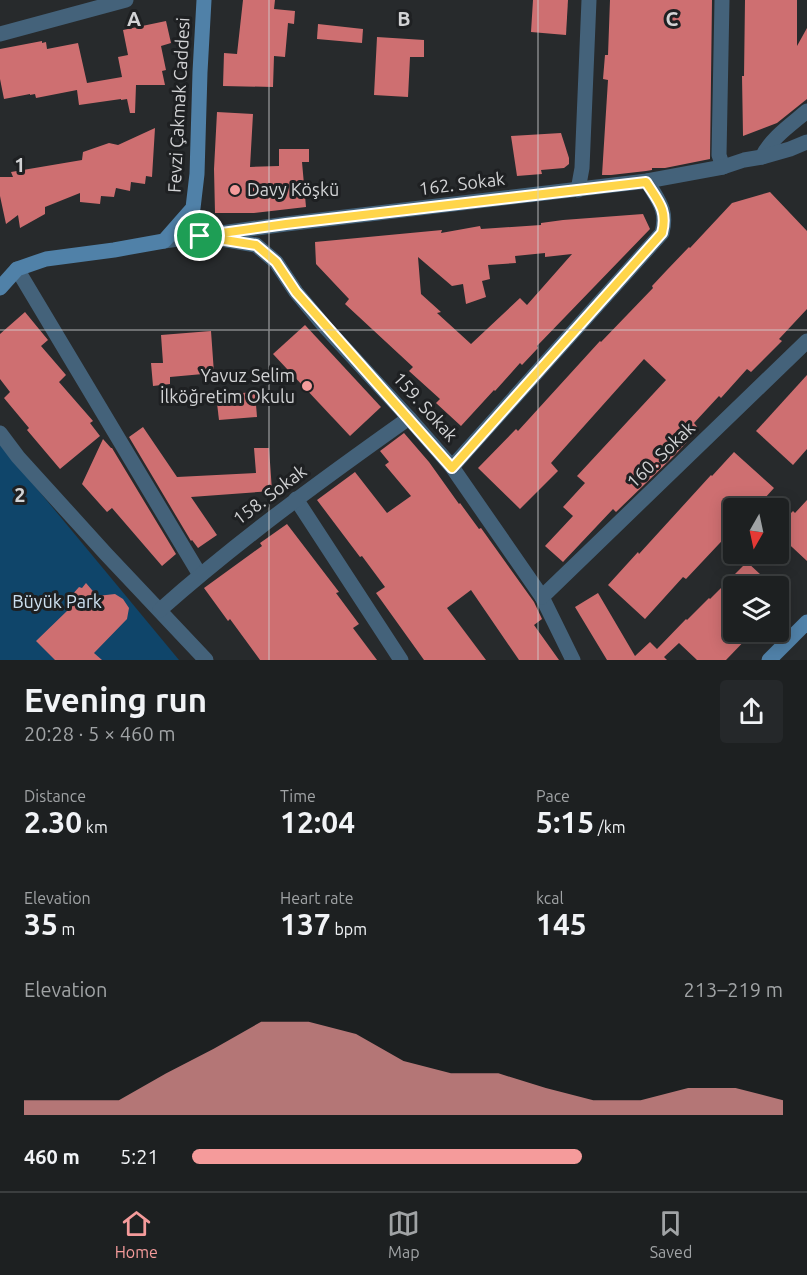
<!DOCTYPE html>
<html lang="en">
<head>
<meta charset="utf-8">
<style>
  :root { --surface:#1d2021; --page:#25282a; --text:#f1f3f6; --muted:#a0a3a5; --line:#3b3e3f; --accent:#f59b9b }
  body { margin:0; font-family:Ubuntu,sans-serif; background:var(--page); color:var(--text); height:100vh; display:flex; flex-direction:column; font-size:22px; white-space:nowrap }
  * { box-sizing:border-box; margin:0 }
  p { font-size:20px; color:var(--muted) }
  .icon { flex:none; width:33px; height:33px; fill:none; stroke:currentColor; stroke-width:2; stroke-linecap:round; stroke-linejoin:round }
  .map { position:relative; height:660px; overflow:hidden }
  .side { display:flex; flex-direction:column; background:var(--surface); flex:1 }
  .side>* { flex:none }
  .needle { width:39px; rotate:189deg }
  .fabs { position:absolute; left:723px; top:498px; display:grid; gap:12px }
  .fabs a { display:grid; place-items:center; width:66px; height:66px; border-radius:6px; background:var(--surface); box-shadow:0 3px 15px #0003,0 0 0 2px var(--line); font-size:30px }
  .pin { position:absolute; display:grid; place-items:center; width:51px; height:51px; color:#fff; margin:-26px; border:3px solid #fff; border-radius:50%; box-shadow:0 2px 6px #0007 }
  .round { display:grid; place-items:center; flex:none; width:63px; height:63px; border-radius:6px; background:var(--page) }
  .head { display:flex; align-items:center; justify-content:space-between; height:102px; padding:0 24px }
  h1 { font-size:33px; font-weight:700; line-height:45px }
  .metrics { display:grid; grid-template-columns:repeat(3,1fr); gap:9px; height:102px; padding:6px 24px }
  .metrics div { display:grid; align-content:center }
  .metrics b { font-size:30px; font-weight:700 }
  .metrics small { font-size:16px; font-weight:400 }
  .metrics p { font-size:16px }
  .chart { height:168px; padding:12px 24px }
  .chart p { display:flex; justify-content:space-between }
  .chart svg { width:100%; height:108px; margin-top:6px; fill:var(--accent); opacity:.7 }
  ul { padding:0 24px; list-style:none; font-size:20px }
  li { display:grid; grid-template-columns:96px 72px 1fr; align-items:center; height:45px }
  li i { height:15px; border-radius:8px; background:var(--accent) }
  .tabs { display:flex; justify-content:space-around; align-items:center; height:84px; border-top:2px solid var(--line); background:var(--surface); font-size:16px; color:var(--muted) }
  .tabs a { display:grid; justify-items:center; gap:3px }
  .tabs .current { color:var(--accent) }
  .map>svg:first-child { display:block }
</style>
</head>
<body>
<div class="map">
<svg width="807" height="660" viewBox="0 0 807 660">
  <rect width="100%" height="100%" fill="#272a2c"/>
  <path fill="#0f456a" d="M0,444L179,660H0Z"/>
  <g fill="#ce6f71" fill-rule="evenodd">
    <path d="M243,0H275L274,9L295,11L294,24L288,23L285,57L274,56L273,87L223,86L224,53L237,54Z"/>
    <path d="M533,0H568L566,35L531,32Z"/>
    <path d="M610,0H712L710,159L665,168H652V170L646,171L611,175H602L608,80L603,79L605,55H608Z"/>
    <path d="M745,0H797V46L807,28V99L777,123L743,136L742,76H744Z"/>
    <path d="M166,21L171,43L161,46L166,70L162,71L165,85H136L135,113H130L127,99L121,100V99L79,105L77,90L36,98L35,94L30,95V94L4,99L0,79V49L42,41V43L46,42L47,49L78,43L87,83L122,77L118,57L128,55L123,30Z"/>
    <path d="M318,24L363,29L362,43L317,39Z"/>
    <path d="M377,37L424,40V57H410L408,97L374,95Z"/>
    <path d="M217,112L253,114L250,167L279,166V149H309V162H302L306,207L254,213H215L214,169Z"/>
    <path d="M155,128L152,177L146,176L145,184L131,182L130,191L116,188L114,197L101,196L100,204L80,202V193L45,207V214L20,228L18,215L6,224L0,196V177H13L11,172L82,160L83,152L109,143L118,145Z"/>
    <path d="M561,133L569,158V164L564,168L541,170L542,174L517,176L511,136Z"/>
    <path d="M770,192L807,231V309L779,339L782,341L751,372L747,369L721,398L719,396L694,423L699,429L674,456L616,512L613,509L563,562L545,546L573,516L563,507L585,483L577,476L666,380L644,359L551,463L558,471L520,509L478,468L516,429L518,431L600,341L601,342L653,288L652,286L667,270L689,247L690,248L732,203Z"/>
    <path d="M643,214L650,229L537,346L538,348L522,365L520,363L495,391L494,390L461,426L436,403L440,399L409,371L413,367L345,304L349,299L316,264L315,242L442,230L441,233L480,226L481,229L541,225V223L563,220ZM545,253V257L572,254L527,305L520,298L471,344L437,313L441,312L421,294L418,257L452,286L463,284L466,304L486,297L482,281L490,279L488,265L516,263L515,256Z"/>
    <path d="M25,312L48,340L41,346L66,375L59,382L93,421L90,423L100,436L60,469L27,430L29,428L4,398L10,392L0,379V334Z"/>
    <path d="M305,325L381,407L350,436L273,354Z"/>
    <path d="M211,331L214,373L170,377V384L153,386L151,363H163L161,335Z"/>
    <path d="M807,375V449L793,465L756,431Z"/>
    <path d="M255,392L257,417L219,420L216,395Z"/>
    <path d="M143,427L177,477L256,473L254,448H269L272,491L191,497L217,535L198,548L192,540L191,541L129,437Z"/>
    <path d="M404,433L429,462L459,504L460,503L479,529L481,528L534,602L542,619L534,625L559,660H519L471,590L447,608L486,660H424L376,593L385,587L362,556L360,557L317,500L355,472L387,513L411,496L385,465L389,462L380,451Z"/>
    <path d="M103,439L111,448H112L176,554L162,566L112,508L107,512L82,484Z"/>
    <path d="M734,452L774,488L756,508H734V528L686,579L683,577L645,619L608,585L638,552L639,554L711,475L712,476Z"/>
    <path d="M807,500V561L778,534V526L793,511L795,513Z"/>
    <path d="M287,524L339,592L336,593L359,624L353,628L377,660H260L230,619L228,621L204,588L262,546L260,543Z"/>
    <path d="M747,562L773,586H734V632H753L726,660H697L679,643L664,657L667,660H607L575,607L598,593L635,656L650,642L657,649L686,619L687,620L709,598L710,599Z"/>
    <path d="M86,583L97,596L115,594L123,599L129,608L127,619L94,653L102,660H55L36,641L67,611L66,608L77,603L71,596L79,587L82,588Z"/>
  </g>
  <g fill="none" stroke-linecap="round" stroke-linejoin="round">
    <g stroke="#44627a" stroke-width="15">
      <path d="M722,0L719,155L723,167"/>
      <path d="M0,34L126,0"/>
      <path d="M762,157C771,138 792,124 807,111"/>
      <path d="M578,190L582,168L589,0"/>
      <path d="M215,238L256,245L276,262L296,292L326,328L409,418L452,467L542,597L573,660"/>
      <path d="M164,241L286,224L647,181L723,167L744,160L762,157L790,149L807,142"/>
      <path d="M17,269L200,575"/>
      <path d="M0,433L18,457L106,554L206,660"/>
      <path d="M452,467L662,233C668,209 658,201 647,181"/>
      <path d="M296,499L401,660"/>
      <path d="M542,597L807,341"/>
      <path d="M160,610C239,540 323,479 409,418"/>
    </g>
    <g stroke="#5081a8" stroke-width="15">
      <path d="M0,288L17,269L46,259L114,250L164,241L193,208L197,174L200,72L204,0"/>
      <path d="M769,660L807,622"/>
    </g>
  </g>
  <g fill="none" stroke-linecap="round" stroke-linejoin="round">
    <g stroke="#fff" stroke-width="12">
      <path id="route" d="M646,182C658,201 668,210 662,233L452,468L296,292L276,262L256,245L200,236L286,224Z"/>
    </g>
    <use href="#route" stroke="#ffd54a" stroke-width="8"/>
  </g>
  <path fill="none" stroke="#d2d3d5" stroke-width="1.5" stroke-opacity="0.55" d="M269,0V660M538,0V660M0,330H807"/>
  <g fill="#f59b9b" stroke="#1e2022" stroke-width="2">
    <circle cx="235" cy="190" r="6"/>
    <circle cx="307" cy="386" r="6"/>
  </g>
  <g text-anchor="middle" stroke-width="6" stroke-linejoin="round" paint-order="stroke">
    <g font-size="18" fill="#d2d3d5" stroke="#1e2022">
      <text transform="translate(179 105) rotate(-87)" y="6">Fevzi Çakmak Caddesi</text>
      <text transform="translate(462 184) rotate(-7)" y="6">162. Sokak</text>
      <text transform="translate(425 407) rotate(48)" y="6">159. Sokak</text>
      <text transform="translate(661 455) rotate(-44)" y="6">160. Sokak</text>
      <text transform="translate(270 495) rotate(-37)" y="6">158. Sokak</text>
    </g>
    <g font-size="18" fill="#d2d3d5" stroke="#1e2022" text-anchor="start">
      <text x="247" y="196">Davy Köşkü</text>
      <text x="295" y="382" text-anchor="end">Yavuz Selim<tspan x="295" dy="21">İlköğretim Okulu</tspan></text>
    </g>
    <g font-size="18" fill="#cee1f1" stroke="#1e2022">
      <text x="57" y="608">Büyük Park</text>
    </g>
  </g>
  <g font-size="20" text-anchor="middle" font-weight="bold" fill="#d2d3d5" stroke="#1e2022" stroke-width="6" stroke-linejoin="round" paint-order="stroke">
    <text x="134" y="26">A</text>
    <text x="404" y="26">B</text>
    <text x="672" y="26">C</text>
    <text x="20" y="172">1</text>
    <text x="20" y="502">2</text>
  </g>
</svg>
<div class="fabs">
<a><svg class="needle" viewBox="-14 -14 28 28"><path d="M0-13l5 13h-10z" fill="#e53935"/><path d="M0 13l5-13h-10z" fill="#a0a3a5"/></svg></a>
<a><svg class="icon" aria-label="layers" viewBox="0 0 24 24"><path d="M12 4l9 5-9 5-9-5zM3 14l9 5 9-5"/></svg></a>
</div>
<div class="pin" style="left:200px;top:236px;background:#1e9e55"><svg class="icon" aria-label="arrive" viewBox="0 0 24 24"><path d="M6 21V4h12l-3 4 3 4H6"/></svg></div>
</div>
<section class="side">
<div class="head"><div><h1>Evening run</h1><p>20:28 · 5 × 460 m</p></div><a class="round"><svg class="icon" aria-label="share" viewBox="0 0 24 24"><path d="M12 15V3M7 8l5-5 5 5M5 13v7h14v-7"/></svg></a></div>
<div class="metrics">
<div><p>Distance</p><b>2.30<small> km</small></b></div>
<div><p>Time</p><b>12:04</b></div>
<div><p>Pace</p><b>5:15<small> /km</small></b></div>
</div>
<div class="metrics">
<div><p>Elevation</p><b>35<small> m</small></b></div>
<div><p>Heart rate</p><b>137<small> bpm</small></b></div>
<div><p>kcal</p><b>145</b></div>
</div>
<div class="chart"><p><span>Elevation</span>213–219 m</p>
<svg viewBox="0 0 160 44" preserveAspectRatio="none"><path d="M0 44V38L10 38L20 38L30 27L40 17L50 6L60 6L70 11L80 22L90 27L100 27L110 33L120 38L130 38L140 33L150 33L160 38V44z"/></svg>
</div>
<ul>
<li><b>460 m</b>5:21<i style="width:66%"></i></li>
</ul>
</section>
<nav class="tabs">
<a class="current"><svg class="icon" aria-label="home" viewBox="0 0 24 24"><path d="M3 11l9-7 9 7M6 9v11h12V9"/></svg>Home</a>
<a><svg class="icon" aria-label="map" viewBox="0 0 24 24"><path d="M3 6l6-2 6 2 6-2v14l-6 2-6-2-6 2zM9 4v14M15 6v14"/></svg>Map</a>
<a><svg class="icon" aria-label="saved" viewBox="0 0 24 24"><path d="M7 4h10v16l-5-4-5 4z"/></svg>Saved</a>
</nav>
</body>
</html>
